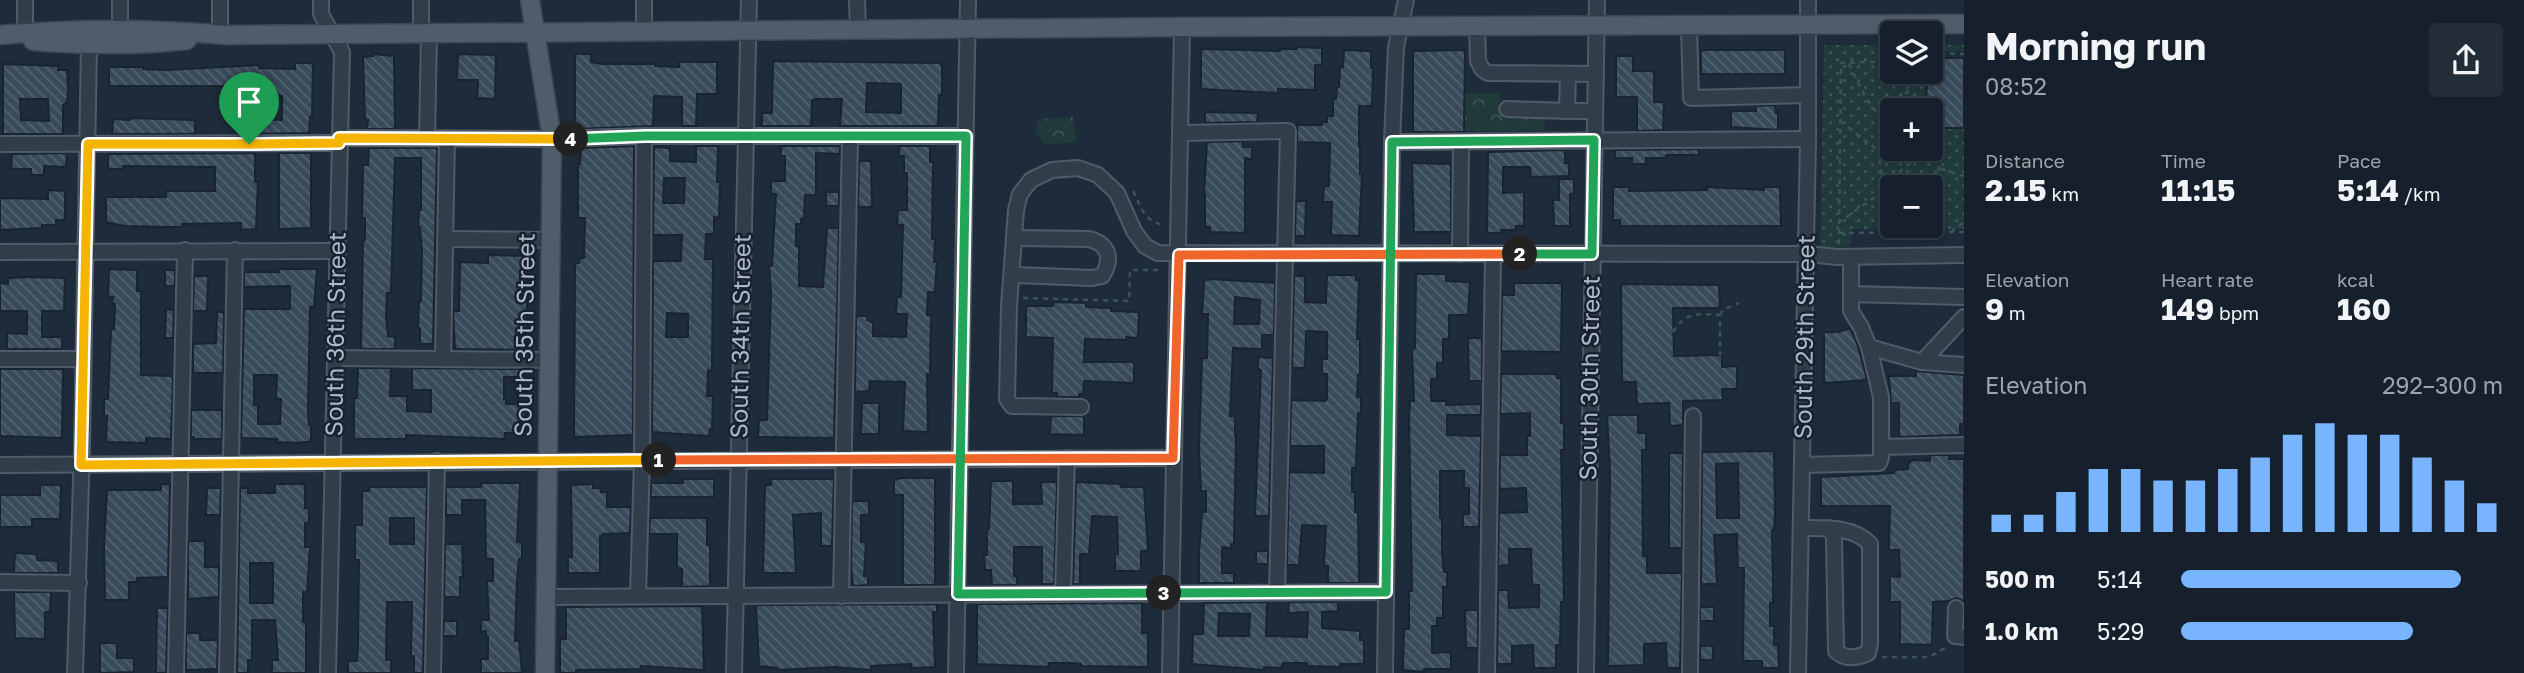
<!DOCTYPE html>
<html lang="en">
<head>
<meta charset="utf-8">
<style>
  :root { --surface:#16202c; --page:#232d38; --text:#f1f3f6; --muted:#9ea3a9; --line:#353e48; --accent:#79b5ff }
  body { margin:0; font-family:"Golos Text",sans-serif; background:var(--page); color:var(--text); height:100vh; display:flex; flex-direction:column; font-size:26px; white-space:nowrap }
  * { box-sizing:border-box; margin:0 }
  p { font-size:23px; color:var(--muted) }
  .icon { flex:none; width:38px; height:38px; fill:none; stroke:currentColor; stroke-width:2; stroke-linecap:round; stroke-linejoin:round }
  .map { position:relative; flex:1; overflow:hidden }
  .details { display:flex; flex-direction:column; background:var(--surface); width:560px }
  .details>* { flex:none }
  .fabs { position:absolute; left:1880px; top:21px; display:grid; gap:14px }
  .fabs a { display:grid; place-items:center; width:63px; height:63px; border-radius:7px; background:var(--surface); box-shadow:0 4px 10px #0003,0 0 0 2px var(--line); font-size:35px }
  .pin { position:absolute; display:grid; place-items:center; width:60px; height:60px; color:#fff; margin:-72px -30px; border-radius:50% 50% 50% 0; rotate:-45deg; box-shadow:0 0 7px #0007 }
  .pin .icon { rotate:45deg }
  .km { position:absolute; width:35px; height:35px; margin:-18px; border-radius:50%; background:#222; color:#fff; font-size:19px; line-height:35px; text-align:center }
  .round { display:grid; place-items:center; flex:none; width:74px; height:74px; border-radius:7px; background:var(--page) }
  .head { display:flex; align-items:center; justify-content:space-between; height:119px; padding:0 21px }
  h1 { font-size:38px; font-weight:700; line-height:52px }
  .figures { display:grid; grid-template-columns:repeat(3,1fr); gap:10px; height:119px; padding:7px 21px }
  .figures div { display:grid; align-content:center }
  .figures b { font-size:30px; font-weight:700 }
  .figures small { font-size:19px; font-weight:400 }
  .figures p { font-size:19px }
  .chart { height:196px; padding:14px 21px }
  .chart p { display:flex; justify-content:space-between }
  .chart svg { width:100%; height:126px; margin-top:7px; stroke:var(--accent); stroke-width:6 }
  ul { padding:0 21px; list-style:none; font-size:23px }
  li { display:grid; grid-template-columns:112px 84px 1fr; align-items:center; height:52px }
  li i { height:18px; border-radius:9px; background:var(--accent) }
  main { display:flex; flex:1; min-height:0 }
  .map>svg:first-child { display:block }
</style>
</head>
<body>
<main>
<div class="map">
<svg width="1964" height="673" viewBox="0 0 1964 673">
  <defs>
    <pattern id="grass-dots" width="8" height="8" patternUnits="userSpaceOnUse" patternTransform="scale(1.75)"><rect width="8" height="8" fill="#20393b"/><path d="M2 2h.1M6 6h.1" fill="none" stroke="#3e5456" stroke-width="1.8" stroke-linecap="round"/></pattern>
    <pattern id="park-crowns" width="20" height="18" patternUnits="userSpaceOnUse" patternTransform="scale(1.75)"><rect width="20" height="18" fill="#20393b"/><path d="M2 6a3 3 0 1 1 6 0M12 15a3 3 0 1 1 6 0" fill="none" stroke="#3e5456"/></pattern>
    <pattern id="building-back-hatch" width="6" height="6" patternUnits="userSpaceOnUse" patternTransform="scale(1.75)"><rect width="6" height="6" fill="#394a5a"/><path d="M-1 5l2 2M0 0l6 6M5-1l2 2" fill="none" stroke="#536270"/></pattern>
  </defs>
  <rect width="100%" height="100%" fill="#1e2b3a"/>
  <g fill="url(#grass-dots)" fill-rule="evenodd">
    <path d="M1824,45H1892V72H1927L1926,110H1892V149H1930V128H1964V229H1851L1850,247H1820ZM1892,187H1930V226H1892Z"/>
    <rect x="1930" y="45" width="34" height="6"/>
  </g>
  <g fill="url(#park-crowns)">
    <path d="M1464,93H1499L1500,114H1544L1545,131H1464Z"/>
    <path d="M1073,117L1076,142L1045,145L1036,133L1037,119Z"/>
  </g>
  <g fill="url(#building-back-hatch)" stroke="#192430" stroke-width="2" fill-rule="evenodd">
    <path d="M1297,47L1322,48V65H1315V90L1278,89V93L1201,89V49L1280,51V49H1297Z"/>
    <path d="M1344,50L1371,51V68H1373L1372,106H1359V146H1360V174H1362L1359,236L1331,235L1332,202H1323L1324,186H1329L1330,143L1297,142V125H1322V122H1327V116H1333V99H1336L1337,87H1339L1340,67H1343Z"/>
    <path d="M1465,50L1464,132H1413V51Z"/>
    <rect x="1701" y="50" width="84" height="24"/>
    <path d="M373,54L394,56L395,129H367L368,120H365L363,57L373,56Z"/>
    <path d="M458,54L496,55L495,99L477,98L478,80H457Z"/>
    <path d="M575,54H591V62L601,64H655V66L679,67V62H717V94H697L696,126H682V97L654,96L653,126L575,129Z"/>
    <path d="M1616,56H1633V71H1654V102H1664L1663,130L1637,131V97H1616Z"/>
    <path d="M1930,58H1964V128H1930V110H1926L1927,72H1930Z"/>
    <path d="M773,61L940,63L942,66V95H939L938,126H840L842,99H815L812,100L811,126H762V113H772ZM867,83L901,84V113L866,112Z"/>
    <path d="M295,63H313L312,117H310L309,133L243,134V119L282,120V96L264,95V86H109V68L112,67H143V69L166,70L259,65V68L295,69Z"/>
    <path d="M3,64L58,66V70H67L68,92L67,102L63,105V134H3ZM20,99H48L49,121L21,120Z"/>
    <path d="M1775,105L1776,113H1778V130L1731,127V111H1756V106Z"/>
    <path d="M1205,112L1258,113L1257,122L1205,123Z"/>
    <path d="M130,118L195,120V134H112L113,119L130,120Z"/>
    <path d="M1243,141V147H1252V159L1245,158V233L1210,232V227H1205V194H1204L1207,142Z"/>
    <path d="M634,146L633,435L574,437L575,263H579L580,258H584L585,218H578V164H580L581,148Z"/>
    <path d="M696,146H718L717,182H720L719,218L714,217V234H706L705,259H713L712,371L708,370L707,396H713L712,429H710L709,436L652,432L653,261H681L682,235H653L654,147L670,148V161L696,162ZM664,178H685L684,203H663ZM667,313L688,314V337H666Z"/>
    <path d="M781,146H840V154L816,153V195H805L804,219H801V224H796V246H799V286L823,287L827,228H839L834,438L758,437L759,420H767L771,293L769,266H772L776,194H771V181H785V156H781Z"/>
    <path d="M899,146H930V162H933L932,239H935L934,262H937L936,274L935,292H928L927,315H931L930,374H927L928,432L903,431L905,382L870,381L869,391L855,392L856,316H867V320L873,323V336L906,337L907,314H896L897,297H901L903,225H897L898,210H907V173H904V156H899Z"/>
    <path d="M369,148H437L433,344H420V328H418L419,301H421L422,251L420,227H418L419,210H421V158H395L391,293H387L386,317L388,336L395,337V349H361L363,240H365V218H362L363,165H368Z"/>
    <path d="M1699,149V155H1666V158H1646V164H1632V158H1615V150Z"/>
    <path d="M1565,150V163H1569V176L1531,177L1530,167H1503V193L1524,192V226H1516V230H1501L1502,233H1487L1488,152Z"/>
    <path d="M67,153L66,167L44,166V175H31V169H11L12,154Z"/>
    <path d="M255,153V182H258L256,229L241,230V223L182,224V227H166L125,226L106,222V197H166V191H215V167L123,166V169H108V154Z"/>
    <path d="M279,153H311V228L279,229Z"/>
    <path d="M859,161H871L872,207H858Z"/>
    <path d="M1412,163L1451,164V232H1414Z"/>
    <path d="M1559,179H1574V194H1570V226H1554L1553,200H1559Z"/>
    <path d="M1613,187H1629V191L1707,190V187L1764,190V187H1780L1781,226H1620V220H1613Z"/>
    <path d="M48,190L65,191V220H56V225H42V228L0,230V198L48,199Z"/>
    <rect x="826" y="192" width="13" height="14"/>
    <path d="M1296,201H1306L1305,236H1295Z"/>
    <path d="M488,255L528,256L526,350L455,349L453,311H459L460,262L488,263Z"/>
    <path d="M109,269L137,270V291H141V375L173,376L171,439L146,438V443L106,442L107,416H104V399H108L111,329H114L115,304L112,303L113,297H108Z"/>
    <path d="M279,269H317L314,307H310L308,412L309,425H311V442H302V443L277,442V439L241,438L244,309H290V286L244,287V272H279ZM254,375H277L276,399H281L280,424H258V405H254Z"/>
    <rect x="165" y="270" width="10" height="16"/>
    <path d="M1416,274H1446V281L1470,282L1468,315H1449V339H1443V363H1437V379H1431V401H1446V405L1481,404V415H1447V435L1481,436L1479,527H1463V514H1469V488H1464V471H1440V518H1442V552L1444,572H1447V587H1443V618H1437V626H1432V653L1451,652V669H1424V672L1403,670L1404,629H1409V591H1412L1409,418L1410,401H1414L1412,350L1415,348Z"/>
    <path d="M1327,275H1356V280H1359L1357,339H1360V375H1358L1357,397H1361V413H1358L1356,468H1352V492H1355V512H1358L1359,583H1328V566H1324L1326,526L1302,525L1299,565H1287L1289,472L1324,473V446H1290L1291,400L1325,401L1327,399V374H1322V359H1327V332L1306,331L1305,368H1292L1294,276H1305V302L1326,303Z"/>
    <path d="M194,276H208L207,311H193Z"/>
    <path d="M29,277L65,278L64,311H42V337H62V349H7V333L27,334V311H0V283L8,284V278Z"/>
    <path d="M1210,279L1275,283L1274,335H1262V349L1233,348L1230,416H1235V436H1236L1234,544H1231V548L1222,547V573H1234V583H1199V552L1202,512H1206V491H1201L1199,450L1202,358H1207L1208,314H1202L1203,300L1204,281ZM1235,297L1260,300L1259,324H1234Z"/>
    <path d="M1514,283H1562L1561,352L1501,351L1502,295H1514Z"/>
    <path d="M1621,284L1719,285L1720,308H1673L1674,356L1722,355V367L1737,366V389H1722L1723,400L1683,401V425L1670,426L1669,403L1637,404L1636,382H1622Z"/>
    <path d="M1053,302L1086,303V307L1111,308V311L1139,312L1138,338L1126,337L1127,340L1085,339L1084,362H1134V383L1084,381L1083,394H1079V397H1057V393H1052L1053,338L1026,337V306H1053Z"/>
    <path d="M166,309L174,310L173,338H165Z"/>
    <path d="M217,312H224L223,373H193V344L216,343Z"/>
    <path d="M1850,328L1858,346L1867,380L1824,383V332H1839Z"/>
    <path d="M1468,338H1482V381H1469Z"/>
    <path d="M1258,357L1273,358L1269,516H1255L1261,370L1258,369Z"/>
    <path d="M358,368H391L390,396H407V411L431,412V390H412V368L524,369V377H504V399H506V404H526L525,433H505V439L406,435V439H354V398H357Z"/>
    <path d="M0,369H63L62,438L0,436Z"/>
    <path d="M1916,371L1964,375V424H1960V435L1899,437V403H1891L1889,376H1916Z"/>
    <path d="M1501,374H1557V378H1561V423H1564V450H1561L1564,602H1561L1560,645H1556V668H1534L1533,645L1512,646V664H1497L1498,590H1508L1509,608L1539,607V585H1532L1531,549H1509V565L1498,566L1500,455H1527V436H1530V413L1500,414ZM1526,488L1527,512L1499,513V489Z"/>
    <path d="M862,403H879V434H861Z"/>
    <path d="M191,410H222V439H194V437H191Z"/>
    <path d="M1607,415H1638V433H1646V450H1642L1643,556H1647V573H1682L1680,668H1667L1666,643L1644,644V665L1608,666L1610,471Z"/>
    <path d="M1051,416H1084V435L1050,434Z"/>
    <path d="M1774,451L1775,512L1774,530H1772L1773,585V603H1770V626H1774V645H1778L1779,668H1762V661H1743L1744,568H1738L1737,534L1714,535L1717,584H1701L1702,452ZM1738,463L1739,518H1717L1716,464Z"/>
    <path d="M1669,453H1683L1682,548H1669Z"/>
    <path d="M1930,455H1949V459H1964V601L1956,598L1949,601L1933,602L1932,645L1900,644V602H1890V576L1900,577L1899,550H1889L1890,506H1821V477L1894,473V470L1908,469V464L1913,460L1930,461Z"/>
    <path d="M901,478H935V585H903V495H894V480Z"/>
    <path d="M683,479H714V497H651V483H683Z"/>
    <path d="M771,479H834L832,546H821V513L793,515L796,573H763L765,485H771Z"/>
    <path d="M991,481H1013V504H1042L1041,482H1057L1054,584H1042V547H1014V576H1017V585H992L991,570H985L984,555H987V529H989Z"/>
    <path d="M1076,482L1121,484V487H1144L1148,551H1141V571H1115V554H1118L1117,517L1092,516L1089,554H1080V584H1073Z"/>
    <path d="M481,483H520L517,542H522V559H519L517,579L515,641H519L522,673H481V659H488V636H486V631H481V620H489L487,581H493V559H486L485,500H462V515H446V487H481Z"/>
    <path d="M161,484H170L168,577L137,578V582H129V600H105L104,547L107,490H161Z"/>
    <path d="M275,484H305V508H309V523H305V547H310L307,592H303V622H306V673H272V660H278L275,620H252V660H248V673H237L240,488H248V493H275ZM250,563H273V603H250Z"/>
    <path d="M593,484V488H601V492H607V507H631L630,533L603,534V536H600V573H568V557H572L571,485Z"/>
    <path d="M40,485H61L60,519H32V527H0V495H40Z"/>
    <path d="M369,487H427L423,673H414V656H411L412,602H387L386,660H391V673H348V661H357L358,643L359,560H355V525H362V491H369ZM390,518H414V544H390Z"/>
    <path d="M207,488H221L220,515H206Z"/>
    <path d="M852,501H869V515H861V542H866L864,576H868V585L853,586L851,565Z"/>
    <path d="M650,518H707V545H710V586L682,587V569L677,567V534H649Z"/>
    <path d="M188,541H205V567H219V597L188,599Z"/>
    <path d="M445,544H462L463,577H460V597H444Z"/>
    <rect x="1256" y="551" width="12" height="13"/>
    <path d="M15,553L37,554V560L58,561V573H14Z"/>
    <path d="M14,592H51L50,612H45V639L15,638Z"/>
    <path d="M1267,602L1266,636L1307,637L1308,612L1288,613L1289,602H1338V611L1322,612V628L1360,631V640H1364V664H1340V667L1307,666V663H1283L1281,668L1264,667V670L1192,664L1193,634H1203L1204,603ZM1219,613L1250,614L1249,636H1218Z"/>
    <path d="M1142,603V633H1148V667L1081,666V664L1072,663H1049V667L977,664V604Z"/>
    <path d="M937,604V612H933L935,667L911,668V664L889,665L871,666V670L834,667L777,670V668L759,666L756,605Z"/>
    <path d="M702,606L704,670L641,666V669L576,670V673H560V639H566V607Z"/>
    <rect x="1700" y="607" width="14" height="14"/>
    <path d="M157,608H168L166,673H156Z"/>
    <path d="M1465,610H1478V648H1466Z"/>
    <path d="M444,621H457V636H443Z"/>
    <path d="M186,633H200V640H218L217,669L186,670Z"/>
    <path d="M100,643H117V658H134V672L100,673Z"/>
    <rect x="1700" y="646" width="13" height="14"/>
  </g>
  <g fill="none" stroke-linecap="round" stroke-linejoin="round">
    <g stroke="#4f5b68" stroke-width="18">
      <g id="minor">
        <path d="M120,0V29"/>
        <path d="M321,0V14L342,52L328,673"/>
        <path d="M421,0V34"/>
        <path d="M644,0V33"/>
        <path d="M857,0L858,31"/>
        <path d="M1477,26L1478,61L1482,69L1488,73L1596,74"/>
        <path d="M1689,26L1691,98L1808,95"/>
        <path d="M25,33V0"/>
        <path d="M220,35V0"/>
        <path d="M1568,74L1567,111H1595"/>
        <path d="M1507,109L1567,111"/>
        <path d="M1181,133L1288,131L1277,592"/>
        <path d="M339,138L552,139L644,136H966"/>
        <path d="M427,138L429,34"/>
        <path d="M1392,142L1808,139"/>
        <path d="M0,144L339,143"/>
        <path d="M445,239L551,240"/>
        <path d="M0,252L338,251"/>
        <path d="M1460,254L1461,142"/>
        <path d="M1013,275L1092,278L1102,276C1113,259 1109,244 1089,239L1016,238"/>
        <path d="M1851,294L1964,297"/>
        <path d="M1869,347L1922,362L1964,317"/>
        <path d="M336,358L549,360"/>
        <path d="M0,359H83"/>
        <path d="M443,359L447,138"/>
        <path d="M1922,362L1964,365"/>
        <path d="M1081,407L1012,406L1007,399L1009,306L1016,210L1020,194L1031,180L1052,170L1078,168L1098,175L1117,193L1134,231L1145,246L1158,253L1806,254L1838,257L1964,255"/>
        <path d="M1881,447L1964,445"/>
        <path d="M0,465L1173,458"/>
        <path d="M1802,465L1879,463L1881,458V397L1869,347L1861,327L1851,311V257"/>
        <path d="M1801,528C1824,528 1854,526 1870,544V644L1868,653C1857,658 1845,660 1836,651L1834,537L1829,528"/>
        <path d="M0,582L79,583"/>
        <path d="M1063,593L1067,458"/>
        <path d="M638,596L642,460L644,136"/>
        <path d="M841,596L850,136"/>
        <path d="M546,597L1386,592"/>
        <path d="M1956,608L1955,636L1964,637"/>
        <path d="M75,673L82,448L89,44"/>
        <path d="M176,673L185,250"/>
        <path d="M227,673L235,250"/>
        <path d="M433,673L437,461"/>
        <path d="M734,673L749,0"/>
        <path d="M956,673L968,0"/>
        <path d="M1170,673L1182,27"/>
        <path d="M1385,673L1392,142L1396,47L1406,0"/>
        <path d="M1487,673L1493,254"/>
        <path d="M1586,673L1597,0"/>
        <path d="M1690,673L1693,416"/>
        <path d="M1798,673L1808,139V0"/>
      </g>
    </g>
    <g stroke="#3b4653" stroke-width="21">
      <g id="major">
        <path d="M530,0L552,139L545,673"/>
        <path d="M0,35C78,28 147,28 225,35L1182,27L1964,24"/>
        <path d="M33,41C85,45 135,46 187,40"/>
      </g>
    </g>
    <g stroke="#3a5555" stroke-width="2.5" stroke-dasharray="5 5" stroke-linecap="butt">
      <path d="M1930,53L1964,54"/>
      <path d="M1849,64C1859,83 1870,115 1892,122"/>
      <path d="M1893,110C1901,96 1915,87 1920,72"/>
      <path d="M1892,112C1878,139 1873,168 1892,194"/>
      <path d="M1840,121L1879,151"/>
      <path d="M1930,138C1943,156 1938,173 1938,193C1937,207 1940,219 1944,232"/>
      <path d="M1941,169L1964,176"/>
      <path d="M1133,191C1142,208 1143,221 1164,225"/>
      <path d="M1930,216L1940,219"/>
      <path d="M1838,223L1888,188C1899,168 1915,156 1938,156"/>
      <path d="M1951,232L1964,222"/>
      <path d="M1839,233L1964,232"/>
      <path d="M1839,244L1841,63L1892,61"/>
      <path d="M1023,298L1129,301L1130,270H1163"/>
      <path d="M1720,315L1723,310L1739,303"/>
      <path d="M1673,332C1686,311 1698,314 1720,315V355"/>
      <path d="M1882,657H1929L1945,648"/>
    </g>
    <use href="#minor" stroke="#323d4a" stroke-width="14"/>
    <use href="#major" stroke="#4f5c6a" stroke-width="18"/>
  </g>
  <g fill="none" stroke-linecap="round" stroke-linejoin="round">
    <g stroke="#fff" stroke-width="14">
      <path id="split-1" d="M249,144H88L81,465L659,460"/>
    </g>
    <g stroke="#fff" stroke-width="14">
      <path id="split-2" d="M659,460L1173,458L1179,255L1520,254"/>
    </g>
    <g stroke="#fff" stroke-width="14">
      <path id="split-3" d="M1164,593L1386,592L1392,142L1594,140L1592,254H1520"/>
    </g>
    <g stroke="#fff" stroke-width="14">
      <path id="split-4" d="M571,139L645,136H966L958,594L1164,593"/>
    </g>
    <g stroke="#fff" stroke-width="14">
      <path id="split-5" d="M249,144L339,143V138L571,139"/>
    </g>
    <use href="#split-1" stroke="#f5b400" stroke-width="9"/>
    <use href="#split-2" stroke="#f0652b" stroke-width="9"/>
    <use href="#split-3" stroke="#22a559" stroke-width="9"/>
    <use href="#split-4" stroke="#22a559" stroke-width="9"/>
    <use href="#split-5" stroke="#f5b400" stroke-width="9"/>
  </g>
  <g text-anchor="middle" stroke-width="5" stroke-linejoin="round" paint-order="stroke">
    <g font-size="24" fill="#acb8c7" stroke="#17222e">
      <text transform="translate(336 334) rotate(-89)" y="8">South 36th Street</text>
      <text transform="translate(525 335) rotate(-89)" y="8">South 35th Street</text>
      <text transform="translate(741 336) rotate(-89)" y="8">South 34th Street</text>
      <text transform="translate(1805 337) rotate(-89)" y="8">South 29th Street</text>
      <text transform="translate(1590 378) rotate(-89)" y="8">South 30th Street</text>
    </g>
  </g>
</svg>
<div class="fabs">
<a><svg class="icon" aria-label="layers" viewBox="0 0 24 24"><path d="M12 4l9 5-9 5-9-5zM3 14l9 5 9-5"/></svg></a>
<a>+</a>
<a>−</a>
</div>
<div class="pin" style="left:249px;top:144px;background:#1e9e55"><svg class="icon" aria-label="arrive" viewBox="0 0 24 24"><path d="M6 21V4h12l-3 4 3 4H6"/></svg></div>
<b class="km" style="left:659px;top:460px">1</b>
<b class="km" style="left:1520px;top:254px">2</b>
<b class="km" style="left:1164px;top:593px">3</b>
<b class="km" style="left:571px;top:139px">4</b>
</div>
<section class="details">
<div class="head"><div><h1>Morning run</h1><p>08:52</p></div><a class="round"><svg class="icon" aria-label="share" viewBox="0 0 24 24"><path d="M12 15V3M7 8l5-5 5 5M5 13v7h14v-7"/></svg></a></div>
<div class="figures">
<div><p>Distance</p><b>2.15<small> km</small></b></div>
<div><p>Time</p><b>11:15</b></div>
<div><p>Pace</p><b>5:14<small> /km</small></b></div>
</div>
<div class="figures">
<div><p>Elevation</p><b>9<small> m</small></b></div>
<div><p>Heart rate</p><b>149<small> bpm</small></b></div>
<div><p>kcal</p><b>160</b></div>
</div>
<div class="chart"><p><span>Elevation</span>292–300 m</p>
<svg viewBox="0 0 160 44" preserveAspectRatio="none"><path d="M5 44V38M15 44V38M25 44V30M35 44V22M45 44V22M55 44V26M65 44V26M75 44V22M85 44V18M95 44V10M105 44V6M115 44V10M125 44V10M135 44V18M145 44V26M155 44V34"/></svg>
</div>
<ul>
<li><b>500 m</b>5:14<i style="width:87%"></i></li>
<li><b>1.0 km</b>5:29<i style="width:72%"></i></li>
</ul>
</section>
</main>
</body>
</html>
